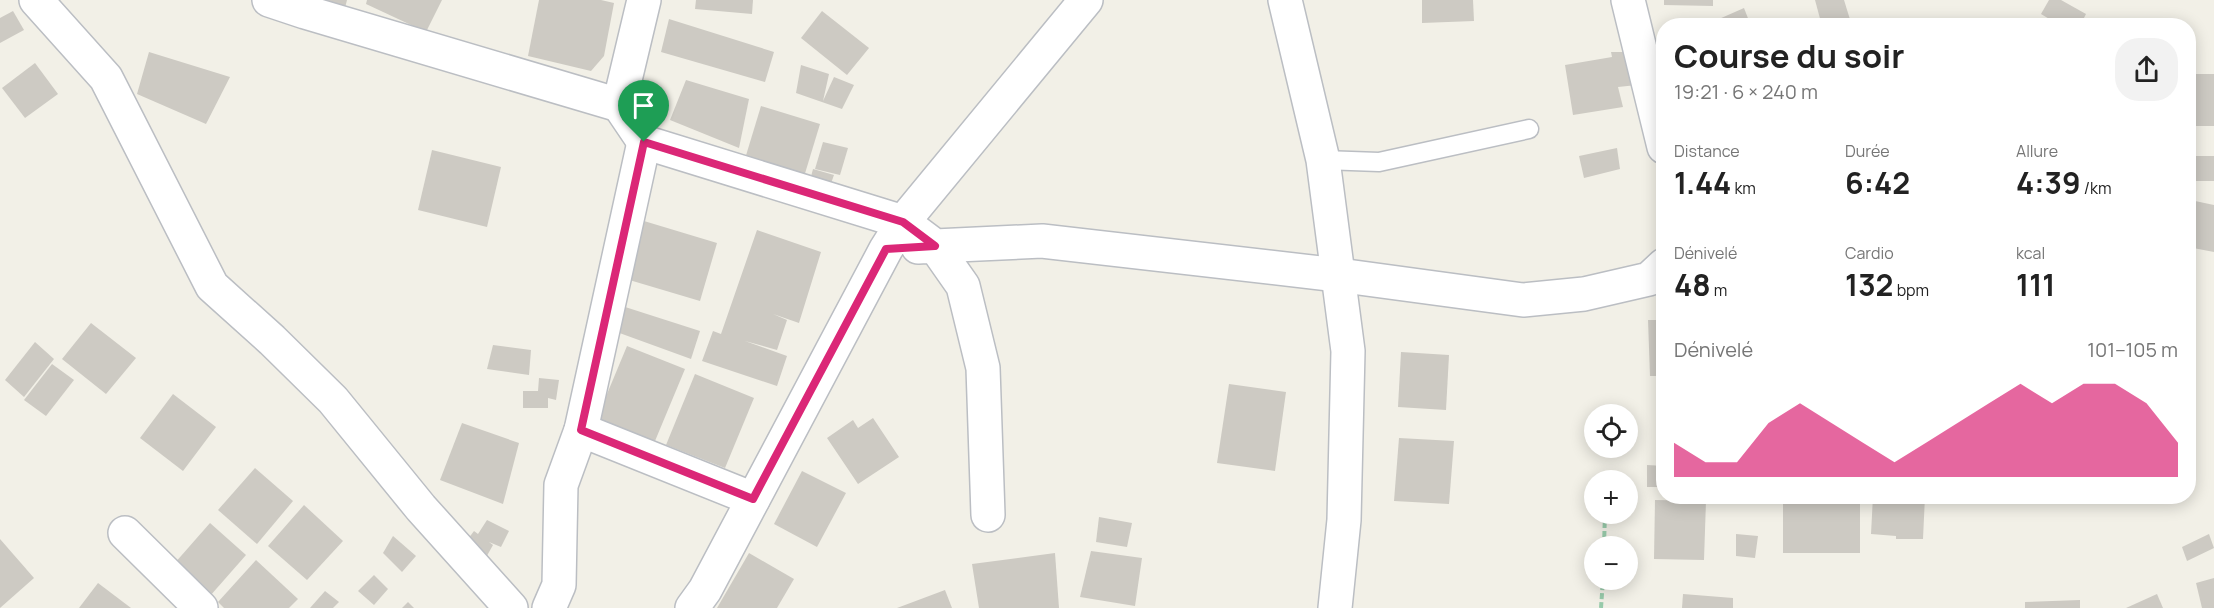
<!DOCTYPE html>
<html lang="fr">
<head>
<meta charset="utf-8">
<style>
  :root { --surface:#fff; --page:#f2f2f2; --text:#222; --muted:#767676; --accent:#db2777 }
  body { margin:0; font-family:Manrope,sans-serif; background:var(--page); color:var(--text); height:100vh; display:flex; flex-direction:column; font-size:22px; white-space:nowrap }
  * { box-sizing:border-box; margin:0 }
  p { font-size:20px; color:var(--muted) }
  .icon { flex:none; width:33px; height:33px; fill:none; stroke:currentColor; stroke-width:2; stroke-linecap:round; stroke-linejoin:round }
  .map { position:relative; flex:1; overflow:hidden }
  .details { position:absolute; left:1656px; top:18px; width:540px; height:486px; display:flex; flex-direction:column; background:var(--surface); border-radius:24px; box-shadow:0 3px 15px #0003 }
  .details>* { flex:none }
  .buttons { position:absolute; left:1584px; top:404px; display:grid; gap:12px }
  .buttons a { display:grid; place-items:center; width:54px; height:54px; border-radius:50%; background:var(--surface); box-shadow:0 3px 15px #0003; font-size:30px }
  .pin { position:absolute; display:grid; place-items:center; width:51px; height:51px; color:#fff; margin:-62px -26px; border-radius:50% 50% 50% 0; rotate:-45deg; box-shadow:0 0 6px #0007 }
  .pin .icon { rotate:45deg }
  .round { display:grid; place-items:center; flex:none; width:63px; height:63px; border-radius:24px; background:var(--page) }
  .summary { display:flex; align-items:center; justify-content:space-between; height:102px; padding:0 18px }
  h1 { font-size:33px; font-weight:700; line-height:45px }
  .stats { display:grid; grid-template-columns:repeat(3,1fr); gap:9px; height:102px; padding:6px 18px }
  .stats div { display:grid; align-content:center }
  .stats b { font-size:30px; font-weight:700 }
  .stats small { font-size:16px; font-weight:400 }
  .stats p { font-size:16px }
  .chart { height:168px; padding:12px 18px }
  .chart p { display:flex; justify-content:space-between }
  .chart svg { width:100%; height:108px; margin-top:6px; fill:var(--accent); opacity:.7 }
  .map>svg:first-child { display:block }
</style>
</head>
<body>
<div class="map">
<svg width="2214" height="608" viewBox="0 0 2214 608">
  <rect width="100%" height="100%" fill="#f2f0e7"/>
  <g fill="#cdcac3">
    <path d="M320,0H347L345,8Z"/>
    <path d="M367,0H442L426,32L366,4Z"/>
    <path d="M539,0H601L614,3L604,56L591,71L528,56Z"/>
    <path d="M696,0H753L752,14L695,9Z"/>
    <path d="M1422,0H1473L1474,21L1422,23Z"/>
    <path d="M1664,0H1713V6L1664,5Z"/>
    <path d="M1815,0H1844L1852,26H1822Z"/>
    <path d="M2049,0H2061L2086,14L2080,26H2061L2041,14Z"/>
    <path d="M1744,8L1751,26H1721L1719,19Z"/>
    <path d="M13,11L24,30L0,43V18Z"/>
    <path d="M822,11L869,48L847,75L801,38Z"/>
    <path d="M1712,18L1715,26H1694V25Z"/>
    <path d="M669,19L774,52L765,82L661,52Z"/>
    <path d="M149,52L230,77L206,124L137,94Z"/>
    <path d="M1611,52H1631L1637,85L1618,87L1623,107L1573,115L1565,65L1612,57Z"/>
    <path d="M35,63L58,94L25,118L2,88Z"/>
    <path d="M801,65L829,74L823,101L834,77L854,85L842,109L796,93Z"/>
    <rect x="2188" y="74" width="26" height="52"/>
    <path d="M686,80L749,99L739,148L670,120Z"/>
    <path d="M761,106L820,124L803,180L744,162Z"/>
    <path d="M823,142L848,148L840,175L815,169Z"/>
    <path d="M1617,148L1620,169L1584,178L1579,156Z"/>
    <path d="M432,150L501,167L487,227L418,210Z"/>
    <rect x="2188" y="156" width="26" height="25"/>
    <path d="M813,169L834,175L826,197L807,192Z"/>
    <path d="M2195,201L2214,205V252L2188,247V232Z"/>
    <path d="M644,221L717,243L700,301L626,279Z"/>
    <path d="M757,230L821,252L799,323L773,314L787,320L777,350L745,341L787,356L777,386L702,361L713,331L721,334Z"/>
    <path d="M622,306L700,331L691,359L614,331Z"/>
    <path d="M1648,320H1664V376H1650Z"/>
    <path d="M91,323L136,358L106,394L62,359Z"/>
    <path d="M35,342L54,359L24,397L5,380Z"/>
    <path d="M493,345L531,350L529,375L487,369Z"/>
    <path d="M627,346L685,369L655,441L597,418Z"/>
    <path d="M1401,352L1449,355L1446,410L1398,407Z"/>
    <path d="M52,364L74,380L46,416L24,400Z"/>
    <path d="M695,374L754,398L725,468L666,445Z"/>
    <path d="M539,378L559,380L556,400L548,398V408H523V391H538Z"/>
    <path d="M1229,384L1286,392L1275,471L1217,463Z"/>
    <path d="M173,394L216,427L183,471L140,438Z"/>
    <path d="M873,418L899,457L858,484L827,438L853,420L858,428Z"/>
    <path d="M462,423L519,443L503,504L440,480Z"/>
    <path d="M1399,438L1454,441L1449,504L1394,501Z"/>
    <path d="M1647,465L1664,466V487H1647Z"/>
    <path d="M255,468L293,501L257,544L218,510Z"/>
    <path d="M802,471L846,493L817,547L774,524Z"/>
    <rect x="1783" y="496" width="77" height="57"/>
    <path d="M1873,496H1925L1923,539H1896V536L1871,534Z"/>
    <path d="M1655,500L1706,501L1704,560L1654,559Z"/>
    <path d="M304,505L343,541L307,580L268,546Z"/>
    <path d="M1099,517L1132,523L1127,547L1096,542Z"/>
    <path d="M487,520L509,531L501,547L489,542L493,545L484,561L462,547L474,531L478,534Z"/>
    <path d="M210,523L246,555L210,596L174,564Z"/>
    <path d="M1736,534L1758,536L1755,558L1736,556Z"/>
    <path d="M2209,534L2214,548L2187,561L2182,547Z"/>
    <path d="M393,536L416,556L402,572L383,553Z"/>
    <path d="M0,539L34,578L0,608Z"/>
    <path d="M1091,551L1142,558L1135,606L1080,597Z"/>
    <path d="M749,553L794,579L777,608H717Z"/>
    <path d="M1055,553L1059,608H979L972,564Z"/>
    <path d="M256,560L298,599L289,608H224L218,602Z"/>
    <path d="M374,575L388,589L374,605L358,591Z"/>
    <path d="M2214,578V608H2202L2196,583Z"/>
    <path d="M98,583L131,608H79Z"/>
    <path d="M945,590L952,608H897Z"/>
    <path d="M325,591L339,602L333,608H310Z"/>
    <path d="M1683,594L1733,598V608H1682Z"/>
    <path d="M2157,594L2163,608H2126Z"/>
    <path d="M2080,600V608H2025V602Z"/>
    <path d="M408,602L414,608H402Z"/>
  </g>
  <g fill="none" stroke-linecap="round" stroke-linejoin="round">
    <g stroke="#bbbec3" stroke-width="21">
      <path id="service" d="M1323,160L1379,162L1529,129"/>
    </g>
    <g stroke="#bbbec3" stroke-width="36">
      <g id="minor">
        <path d="M36,0L106,78L212,286L272,340L333,400L421,508L511,608"/>
        <path d="M269,0L305,12L619,105"/>
        <path d="M644,0L619,105L644,142L903,222L935,246L1042,241L1338,275L1523,300L1584,294L1649,279L1664,265"/>
        <path d="M1285,0L1323,160L1348,351L1344,520L1335,608"/>
        <path d="M1628,0L1664,147"/>
        <path d="M918,247L935,246L963,286L983,368L988,515"/>
        <path d="M581,430L753,499"/>
        <path d="M125,533L201,608"/>
        <path d="M549,608L559,585L561,485L581,430L644,142"/>
        <path d="M692,608L705,590L886,249L903,222L1086,0"/>
      </g>
    </g>
    <g stroke="#98cbab" stroke-width="4" stroke-dasharray="6 3" stroke-linecap="butt">
      <path d="M1604,546L1605,513"/>
      <path d="M1601,608L1603,579"/>
    </g>
    <use href="#service" stroke="#fff" stroke-width="18"/>
    <use href="#minor" stroke="#fff" stroke-width="33"/>
  </g>
  <g fill="none" stroke-linecap="round" stroke-linejoin="round">
    <g stroke="#fff" stroke-width="12">
      <path id="route" d="M644,142L903,222L935,246L886,249L753,499L581,430Z"/>
    </g>
    <use href="#route" stroke="#db2777" stroke-width="8"/>
  </g>
</svg>
<div class="buttons">
<a><svg class="icon" aria-label="locate" viewBox="0 0 24 24"><circle cx="12" cy="12" r="6"/><path d="M12 2v4M12 18v4M2 12h4M18 12h4"/></svg></a>
<a>+</a>
<a>−</a>
</div>
<div class="pin" style="left:644px;top:142px;background:#1e9e55"><svg class="icon" aria-label="arrive" viewBox="0 0 24 24"><path d="M6 21V4h12l-3 4 3 4H6"/></svg></div>
<section class="details">
<div class="summary"><div><h1>Course du soir</h1><p>19:21 · 6 × 240 m</p></div><a class="round"><svg class="icon" aria-label="share" viewBox="0 0 24 24"><path d="M12 15V3M7 8l5-5 5 5M5 13v7h14v-7"/></svg></a></div>
<div class="stats">
<div><p>Distance</p><b>1.44<small> km</small></b></div>
<div><p>Durée</p><b>6:42</b></div>
<div><p>Allure</p><b>4:39<small> /km</small></b></div>
</div>
<div class="stats">
<div><p>Dénivelé</p><b>48<small> m</small></b></div>
<div><p>Cardio</p><b>132<small> bpm</small></b></div>
<div><p>kcal</p><b>111</b></div>
</div>
<div class="chart"><p><span>Dénivelé</span>101–105 m</p>
<svg viewBox="0 0 160 44" preserveAspectRatio="none"><path d="M0 44V30L10 38L20 38L30 22L40 14L50 22L60 30L70 38L80 30L90 22L100 14L110 6L120 14L130 6L140 6L150 14L160 30V44z"/></svg>
</div>
</section>
</div>
</body>
</html>
